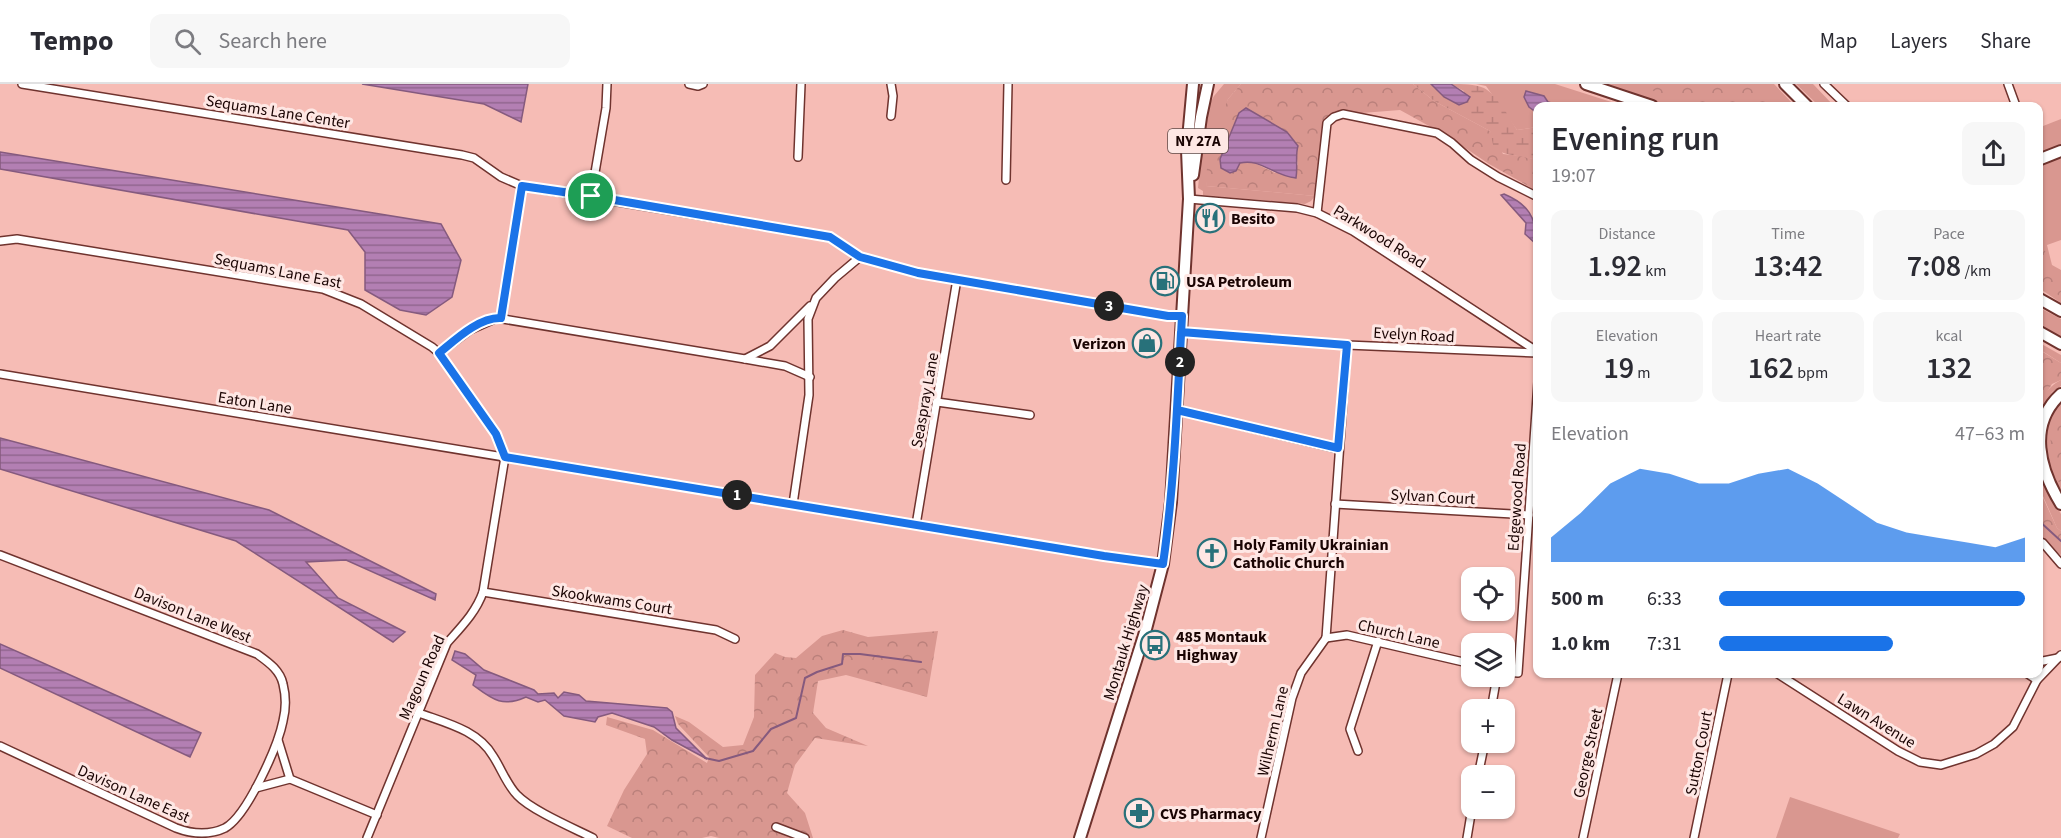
<!DOCTYPE html>
<html lang="en">
<head>
<meta charset="utf-8">
<style>
  :root { --surface:#fff; --page:#f7f7f7; --text:#2b2b33; --muted:#7c7c81; --line:#e1e1e2; --accent:#1a73e8 }
  body { margin:0; font-family:"Source Sans 3",sans-serif; background:var(--page); color:var(--text); height:100vh; display:flex; flex-direction:column; font-size:22px; white-space:nowrap }
  * { box-sizing:border-box; margin:0 }
  p { font-size:20px; color:var(--muted) }
  .icon { flex:none; width:33px; height:33px; fill:none; stroke:currentColor; stroke-width:2; stroke-linecap:round; stroke-linejoin:round }
  .map { position:relative; flex:1; overflow:hidden }
  .panel { position:absolute; left:1533px; top:18px; width:510px; height:576px; display:flex; flex-direction:column; background:var(--surface); border-radius:12px; box-shadow:0 2px 4px #0004 }
  .panel>* { flex:none }
  .buttons { position:absolute; left:1461px; top:483px; display:grid; gap:12px }
  .buttons a { display:grid; place-items:center; width:54px; height:54px; border-radius:12px; background:var(--surface); box-shadow:0 2px 4px #0004; font-size:30px }
  .pin { position:absolute; display:grid; place-items:center; width:51px; height:51px; color:#fff; margin:-26px; border:3px solid #fff; border-radius:50%; box-shadow:0 2px 6px #0007 }
  .km { position:absolute; width:30px; height:30px; margin:-15px; border-radius:50%; background:#222; color:#fff; font-size:16px; line-height:30px; text-align:center }
  .round { display:grid; place-items:center; flex:none; width:63px; height:63px; border-radius:12px; background:var(--page) }
  .overview { display:flex; align-items:center; justify-content:space-between; height:102px; padding:0 18px }
  h1 { font-size:33px; font-weight:600; line-height:45px }
  .metrics { display:grid; grid-template-columns:repeat(3,1fr); gap:9px; height:102px; padding:6px 18px }
  .metrics div { display:grid; align-content:center; border-radius:12px; background:var(--page); text-align:center }
  .metrics b { font-size:30px; font-weight:600 }
  .metrics small { font-size:16px; font-weight:400 }
  .metrics p { font-size:16px }
  .chart { height:168px; padding:12px 18px }
  .chart p { display:flex; justify-content:space-between }
  .chart svg { width:100%; height:108px; margin-top:6px; fill:var(--accent); opacity:.7 }
  ul { padding:0 18px; list-style:none; font-size:20px }
  li { display:grid; grid-template-columns:96px 72px 1fr; align-items:center; height:45px }
  li i { height:15px; border-radius:8px; background:var(--accent) }
  header { display:flex; align-items:center; gap:36px; box-sizing:border-box; height:84px; padding:0 30px; background:var(--surface); border-bottom:2px solid var(--line) }
  header strong { font-size:28px }
  nav { display:flex; gap:33px; margin-inline-start:auto; font-size:21px }
  .search { width:420px; height:54px; background:var(--page); display:flex; align-items:center; gap:15px; box-sizing:border-box; padding:0 21px; border-radius:12px; color:var(--muted); font-size:22px }
  .map>svg:first-child { display:block }
</style>
</head>
<body>
<header>
<strong>Tempo</strong>
<div class="search"><svg class="icon" aria-label="search" viewBox="0 0 24 24"><circle cx="10" cy="10" r="6"/><path d="M15 15l6 6"/></svg>Search here</div>
<nav><a>Map</a><a>Layers</a><a>Share</a></nav>
</header>
<div class="map">
<svg width="2061" height="754" viewBox="0 0 2061 754">
  <defs>
    <pattern id="forest-crowns" width="20" height="18" patternUnits="userSpaceOnUse" patternTransform="scale(1.5)"><rect width="20" height="18" fill="#d99790"/><path d="M2 6a3 3 0 1 1 6 0M12 15a3 3 0 1 1 6 0" fill="none" stroke="#ba807b"/></pattern>
    <pattern id="wetland-marsh" width="20" height="14" patternUnits="userSpaceOnUse" patternTransform="scale(1.5)"><rect width="20" height="14" fill="#d99790"/><path d="M1 5h8M5 5V1M11 12h8M15 12V8" fill="none" stroke="#ba807b"/></pattern>
    <pattern id="water-rules" width="6" height="5" patternUnits="userSpaceOnUse" patternTransform="scale(1.5)"><rect width="6" height="5" fill="#b37fb3"/><path d="M0 2.5h6" fill="none" stroke="#91668f"/></pattern>
  </defs>
  <rect width="100%" height="100%" fill="#f6bcb5"/>
  <g fill="#d99790">
    <path d="M1224,0H1241L1228,15L1206,102L1315,112L1311,117L1305,120L1203,111V107L1198,104L1205,29L1214,12Z"/>
    <path d="M1476,0H1555L1624,22H1562L1524,13L1529,23L1537,29V43L1517,46L1486,2Z"/>
    <path d="M1604,0H1774L1795,22H1664Z"/>
    <path d="M1796,0H1813L1834,22H1819Z"/>
    <path d="M2061,35V64L2039,72L2038,44Z"/>
    <path d="M2054,75H2061V156L2047,161L2052,181L2061,186V219L2039,204V80Z"/>
    <path d="M2038,223L2061,235V255L2039,241Z"/>
    <path d="M2038,258L2061,271V279L2039,265Z"/>
    <path d="M2061,296V302L2052,308L2039,329C2038,315 2049,302 2061,296Z"/>
    <path d="M2061,315V416L2042,366L2047,334Z"/>
    <path d="M2038,383L2044,400L2061,430V447L2057,444L2039,403Z"/>
    <path d="M1790,713L1900,750L1898,754H1776Z"/>
  </g>
  <g fill="url(#forest-crowns)" fill-rule="evenodd">
    <path d="M1241,0H1413L1434,17L1490,47L1503,70L1522,72L1537,76V107L1489,80L1449,53L1400,26L1362,29L1335,27L1324,35L1315,112L1206,102L1208,64L1228,15ZM1239,29L1296,69L1298,81L1275,89L1250,77L1240,79L1220,75Z"/>
    <path d="M1635,0H1751L1769,22H1693Z"/>
    <path d="M2038,112L2043,159L2049,182L2061,188V213L2039,197Z"/>
    <path d="M2038,265L2061,279V296L2052,300L2039,321Z"/>
    <path d="M2061,323V399L2057,397C2053,373 2043,343 2061,323Z"/>
    <path d="M2038,403L2057,444L2061,447V471L2039,456Z"/>
    <path d="M843,546L868,553L938,547L927,613L846,591L818,597L813,629L826,644L868,662L815,654L795,681L787,709L805,729L813,754H719L711,752L702,754H632L607,742L624,706L647,670L645,655L606,641L607,633L653,646L707,679L709,673L678,640L675,632L689,638L723,663L743,661L754,633L755,591L775,569L785,573L796,574L822,552Z"/>
  </g>
  <path fill="url(#wetland-marsh)" d="M1413,0H1431L1444,13L1459,21L1464,7L1451,0C1462,0 1475,0 1484,4C1497,11 1509,33 1517,46L1537,43V76C1523,72 1507,72 1494,65L1490,47L1434,17Z"/>
  <g fill="url(#water-rules)" stroke="#855a7e" stroke-width="1.5">
    <path d="M362,0H528L521,38L484,20Z"/>
    <path d="M1431,0H1451L1470,13L1467,18L1459,21L1444,13Z"/>
    <path d="M1526,7L1544,12L1548,18L1562,22H1538L1537,29L1529,23L1524,13Z"/>
    <path d="M1246,24L1287,48L1298,62C1295,71 1298,83 1296,94C1273,92 1261,74 1240,79L1236,87L1230,89L1221,84L1220,75L1239,29Z"/>
    <path d="M0,68L441,140L461,176L452,213L426,231L400,226L365,206V168L348,146L0,85Z"/>
    <path d="M1504,110C1528,120 1536,133 1537,158L1535,159L1525,150L1526,139L1501,111Z"/>
    <path d="M0,354L269,426L436,510L435,516L346,476L306,478L338,514L405,548L393,558L236,457L0,385Z"/>
    <path d="M0,560L201,649L190,673L0,584Z"/>
    <path d="M455,567L465,570L484,586L534,606L538,610L554,609L558,614L564,608L579,611L586,617L667,624L672,628L676,644L707,675L672,656L654,643L612,629L598,633L595,638L564,632L545,616L538,618L526,613C502,624 492,615 473,601L476,591L452,576Z"/>
  </g>
  <g fill="none" stroke-linecap="round" stroke-linejoin="round">
    <g stroke="#855a7e" stroke-width="2">
      <path d="M2038,436L2061,457"/>
      <path d="M705,674L719,677L753,667L771,645L796,634L805,594L817,588L842,580L843,570H860L921,578"/>
    </g>
    <g stroke="#6f332e" stroke-width="10">
      <g id="street">
        <path d="M22,0L462,71L474,74L501,93L522,102L830,153L860,173L918,189L1168,232H1182"/>
        <path d="M689,0L698,2L703,0"/>
        <path d="M891,0L893,12L891,32"/>
        <path d="M1824,0L1847,22"/>
        <path d="M2008,0L2016,22"/>
        <path d="M798,73L801,0"/>
        <path d="M1006,96L1008,0"/>
        <path d="M591,112L606,24L607,0"/>
        <path d="M1189,115L1297,124L1317,129L1353,147L1538,268"/>
        <path d="M1317,129L1327,39L1334,33L1343,30L1437,49L1452,59L1471,76L1498,93L1538,113"/>
        <path d="M0,157L17,155L323,205L361,220L432,263L439,269L496,350L505,373L483,508C476,528 462,542 447,559L367,754"/>
        <path d="M501,234L522,102"/>
        <path d="M1181,248L1347,261L1538,269"/>
        <path d="M439,269L470,246L497,234L745,275L785,282L810,293"/>
        <path d="M745,275L770,262L810,222"/>
        <path d="M0,290L1104,472L1163,480"/>
        <path d="M937,318L1030,331"/>
        <path d="M1177,326L1338,365"/>
        <path d="M793,420L809,311L808,235L816,214L835,194L860,173"/>
        <path d="M1335,420L1529,431"/>
        <path d="M916,441L957,195"/>
        <path d="M2038,457L2043,459L2061,480"/>
        <path d="M0,471L257,570C268,578 280,586 283,600C286,612 286,625 283,637C278,662 247,732 225,744C208,752 192,750 176,744L0,662"/>
        <path d="M483,508L716,546L735,555"/>
        <path d="M1326,554L1347,261"/>
        <path d="M1326,554L1347,551L1472,580"/>
        <path d="M2038,578L2058,574"/>
        <path d="M1504,588L1518,589L1538,298"/>
        <path d="M1778,590L1898,667L1920,678L1941,681L1976,670L1994,660L2013,643L2037,596L2061,571"/>
        <path d="M2028,590L2037,596"/>
        <path d="M1491,626L1497,592"/>
        <path d="M419,629C446,639 478,646 493,672C501,684 507,701 517,711C531,726 573,744 593,754"/>
        <path d="M278,656L290,695L377,731"/>
        <path d="M1358,667L1350,645L1378,557"/>
        <path d="M1478,692L1485,658"/>
        <path d="M256,704L290,695"/>
        <path d="M776,743L805,754"/>
        <path d="M1261,754L1292,614L1301,589L1326,554"/>
        <path d="M1467,754L1472,724"/>
        <path d="M1583,754L1618,590"/>
        <path d="M1694,754L1728,590"/>
      </g>
    </g>
    <g stroke="#6f332e" stroke-width="14">
      <g id="primary">
        <path d="M1586,0L1652,22"/>
        <path d="M1785,0L1807,22"/>
        <path d="M2038,76L2061,67"/>
        <path d="M1193,91L1201,33L1208,0"/>
        <path d="M2038,214L2061,227"/>
        <path d="M2038,247L2061,260"/>
        <path d="M2061,310C2027,341 2040,386 2061,420"/>
        <path d="M1080,754L1146,545L1163,480L1171,418L1189,115L1187,66L1193,0"/>
      </g>
    </g>
    <use href="#street" stroke="#fff" stroke-width="7"/>
    <use href="#primary" stroke="#fff" stroke-width="10"/>
  </g>
  <g fill="none" stroke-linecap="round" stroke-linejoin="round">
    <g stroke="#fff" stroke-width="12">
      <path id="route" d="M591,112L522,102L501,234C479,233 455,256 439,269L496,350L505,373L1104,472L1163,480C1174,403 1177,326 1181,248L1347,261L1338,364L1177,326L1182,232H1168L918,189L860,173L830,153L591,112"/>
    </g>
    <use href="#route" stroke="#1a73e8" stroke-width="8"/>
  </g>
  <defs>
    <g id="restaurant-ring" transform="scale(1.5)"><circle r="9.5" fill="#fee7e4" stroke="#28717a" stroke-width="1.5"/><path d="M-5-6h1v4h1v-4h1v4h1v-4h1v5L-1.5 .5V6h-2V.5L-5-1ZM5-6V6H3V1.5H1.5Q1.5-4 5-6Z" fill="#28717a"/></g>
    <g id="fuel-ring" transform="scale(1.5)"><circle r="9.5" fill="#fee7e4" stroke="#28717a" stroke-width="1.5"/><path d="M-5.5-6h7V0h2V4h1.3V-2.5L3-4.5l.8-.8L6-3V5H2.5V1h-1V6h-7ZM-4.2-4.7v3.2H.2V-4.7Z" fill="#28717a"/></g>
    <g id="shop-ring" transform="scale(1.5)"><circle r="9.5" fill="#fee7e4" stroke="#28717a" stroke-width="1.5"/><path d="M-5-2.5h2.3a2.7 3.5 0 0 1 5.4 0H5L5.5 6h-11ZM-1.5-2.5h3a1.5 2.3 0 0 0-3 0Z" fill="#28717a"/></g>
    <g id="church-ring" transform="scale(1.5)"><circle r="9.5" fill="#fee7e4" stroke="#28717a" stroke-width="1.5"/><path d="M-1.2-6h2.4v3.5h3.3v2.4h-3.3V6h-2.4V-.1h-3.3v-2.4h3.3Z" fill="#28717a"/></g>
    <g id="bus-ring" transform="scale(1.5)"><circle r="9.5" fill="#fee7e4" stroke="#28717a" stroke-width="1.5"/><path d="M-5-6H5V4H4V6H2V4H-2V6H-4V4H-5ZM-3.5-4V0h7V-4ZM-3.5 1.2v1.5H-2V1.2ZM2 1.2v1.5H3.5V1.2Z" fill="#28717a"/></g>
    <g id="pharmacy-ring" transform="scale(1.5)"><circle r="9.5" fill="#fee7e4" stroke="#28717a" stroke-width="1.5"/><path d="M-2-6h4v4h4v4h-4v4h-4v-4h-4v-4h4Z" fill="#28717a"/></g>
  </defs>
  <g fill-rule="evenodd">
    <use href="#restaurant-ring" x="1210" y="134"/>
    <use href="#fuel-ring" x="1165" y="197"/>
    <use href="#shop-ring" x="1147" y="259"/>
    <use href="#church-ring" x="1212" y="469"/>
    <use href="#bus-ring" x="1155" y="561"/>
    <use href="#pharmacy-ring" x="1139" y="729"/>
  </g>
  <g text-anchor="middle" stroke-width="6" stroke-linejoin="round" paint-order="stroke">
    <rect fill="#fee7e4" stroke="#5e4846" stroke-width="1.5" x="1168" y="45" width="60" height="24" rx="4.5"/>
    <g font-size="15" font-weight="bold" fill="#1a0403">
      <text x="1198" y="62">NY 27A</text>
    </g>
    <g font-size="16" fill="#1a0403" stroke="#fee7e4">
      <text transform="translate(278 27) rotate(9)" y="6">Sequams Lane Center</text>
      <text transform="translate(1380 152) rotate(32)" y="6">Parkwood Road</text>
      <text transform="translate(278 186) rotate(11)" y="6">Sequams Lane East</text>
      <text transform="translate(1414 250) rotate(3)" y="6">Evelyn Road</text>
      <text transform="translate(924 316) rotate(-80)" y="6">Seaspray Lane</text>
      <text transform="translate(255 318) rotate(9)" y="6">Eaton Lane</text>
      <text transform="translate(1433 412) rotate(3)" y="6">Sylvan Court</text>
      <text transform="translate(1516 413) rotate(-86)" y="6">Edgewood Road</text>
      <text transform="translate(612 515) rotate(9)" y="6">Skookwams Court</text>
      <text transform="translate(193 530) rotate(22)" y="6">Davison Lane West</text>
      <text transform="translate(1399 549) rotate(13)" y="6">Church Lane</text>
      <text transform="translate(1125 558) rotate(-73)" y="6">Montauk Highway</text>
      <text transform="translate(421 593) rotate(-66)" y="6">Magoun Road</text>
      <text transform="translate(1877 636) rotate(32)" y="6">Lawn Avenue</text>
      <text transform="translate(1272 647) rotate(-77)" y="6">Wilherm Lane</text>
      <text transform="translate(1587 669) rotate(-78)" y="6">George Street</text>
      <text transform="translate(1698 669) rotate(-79)" y="6">Sutton Court</text>
      <text transform="translate(134 709) rotate(24)" y="6">Davison Lane East</text>
    </g>
    <g font-size="16" font-weight="bold" fill="#1a0403" stroke="#fee7e4" text-anchor="start">
      <text x="1231" y="140">Besito</text>
      <text x="1186" y="203">USA Petroleum</text>
      <text x="1126" y="265" text-anchor="end">Verizon</text>
      <text x="1233" y="466">Holy Family Ukrainian<tspan x="1233" dy="18">Catholic Church</tspan></text>
      <text x="1176" y="558">485 Montauk<tspan x="1176" dy="18">Highway</tspan></text>
      <text x="1160" y="735">CVS Pharmacy</text>
    </g>
  </g>
</svg>
<div class="buttons">
<a><svg class="icon" aria-label="locate" viewBox="0 0 24 24"><circle cx="12" cy="12" r="6"/><path d="M12 2v4M12 18v4M2 12h4M18 12h4"/></svg></a>
<a><svg class="icon" aria-label="layers" viewBox="0 0 24 24"><path d="M12 4l9 5-9 5-9-5zM3 14l9 5 9-5"/></svg></a>
<a>+</a>
<a>−</a>
</div>
<div class="pin" style="left:591px;top:112px;background:#1e9e55"><svg class="icon" aria-label="arrive" viewBox="0 0 24 24"><path d="M6 21V4h12l-3 4 3 4H6"/></svg></div>
<b class="km" style="left:737px;top:411px">1</b>
<b class="km" style="left:1180px;top:278px">2</b>
<b class="km" style="left:1109px;top:222px">3</b>
<section class="panel">
<div class="overview"><div><h1>Evening run</h1><p>19:07</p></div><a class="round"><svg class="icon" aria-label="share" viewBox="0 0 24 24"><path d="M12 15V3M7 8l5-5 5 5M5 13v7h14v-7"/></svg></a></div>
<div class="metrics">
<div><p>Distance</p><b>1.92<small> km</small></b></div>
<div><p>Time</p><b>13:42</b></div>
<div><p>Pace</p><b>7:08<small> /km</small></b></div>
</div>
<div class="metrics">
<div><p>Elevation</p><b>19<small> m</small></b></div>
<div><p>Heart rate</p><b>162<small> bpm</small></b></div>
<div><p>kcal</p><b>132</b></div>
</div>
<div class="chart"><p><span>Elevation</span>47–63 m</p>
<svg viewBox="0 0 160 44" preserveAspectRatio="none"><path d="M0 44V34L10 24L20 12L30 6L40 8L50 12L60 12L70 8L80 6L90 12L100 20L110 28L120 32L130 34L140 36L150 38L160 34V44z"/></svg>
</div>
<ul>
<li><b>500 m</b>6:33<i style="width:100%"></i></li>
<li><b>1.0 km</b>7:31<i style="width:57%"></i></li>
</ul>
</section>
</div>
</body>
</html>
